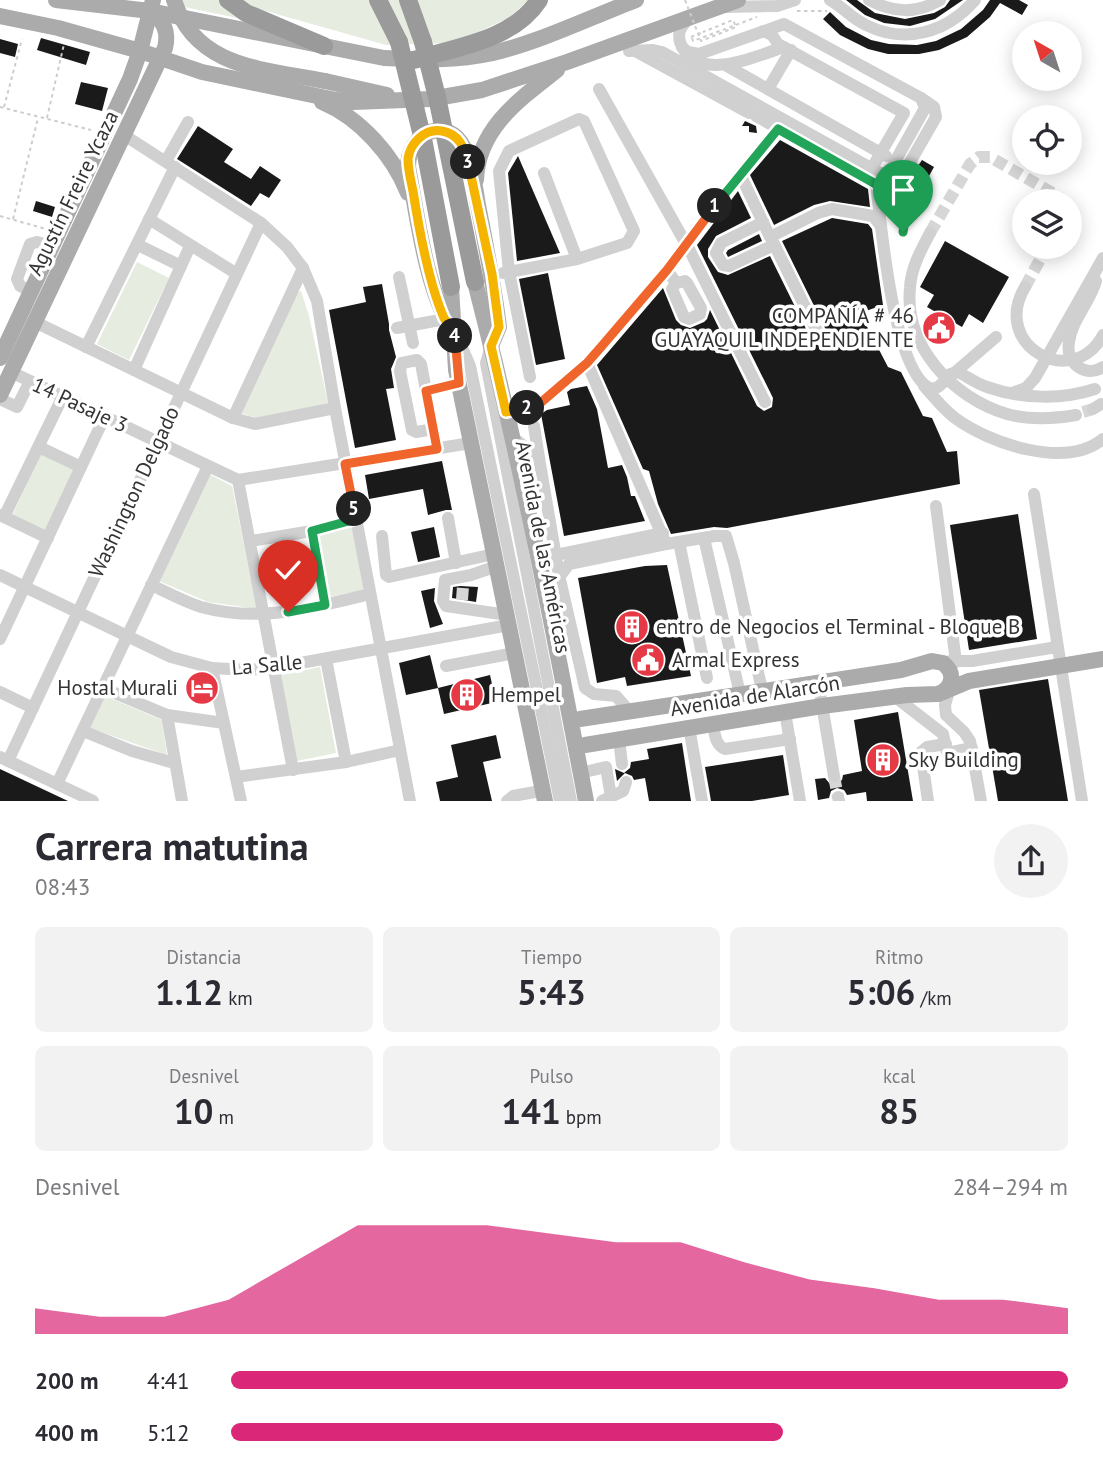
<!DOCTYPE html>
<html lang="es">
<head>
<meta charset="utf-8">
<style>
  :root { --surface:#fff; --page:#f2f2f3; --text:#2b2b33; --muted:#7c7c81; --accent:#db2777 }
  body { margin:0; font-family:"PT Sans",sans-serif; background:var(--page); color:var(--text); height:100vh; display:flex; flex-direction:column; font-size:26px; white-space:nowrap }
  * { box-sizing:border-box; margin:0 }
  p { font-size:23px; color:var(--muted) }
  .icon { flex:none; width:38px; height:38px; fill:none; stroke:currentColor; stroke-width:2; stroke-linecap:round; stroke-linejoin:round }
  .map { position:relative; height:801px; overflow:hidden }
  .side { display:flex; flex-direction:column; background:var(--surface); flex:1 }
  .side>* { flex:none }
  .needle { width:46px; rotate:321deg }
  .tools { position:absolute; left:1012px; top:21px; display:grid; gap:14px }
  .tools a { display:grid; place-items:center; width:70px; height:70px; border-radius:50%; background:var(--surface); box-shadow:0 4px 18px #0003; font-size:35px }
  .pin { position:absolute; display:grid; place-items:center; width:60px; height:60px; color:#fff; margin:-72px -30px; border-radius:50% 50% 50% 0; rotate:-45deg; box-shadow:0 0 7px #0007 }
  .pin .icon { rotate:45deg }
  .km { position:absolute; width:35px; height:35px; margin:-18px; border-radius:50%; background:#222; color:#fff; font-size:19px; line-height:35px; text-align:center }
  .round { display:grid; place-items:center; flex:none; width:74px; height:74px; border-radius:37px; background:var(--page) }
  .headline { display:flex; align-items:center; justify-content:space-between; height:119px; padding:0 35px }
  h1 { font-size:38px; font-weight:700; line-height:52px }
  .stats { display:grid; grid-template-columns:repeat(3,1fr); gap:10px; height:119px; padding:7px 35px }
  .stats div { display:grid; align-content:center; border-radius:10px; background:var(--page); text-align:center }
  .stats b { font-size:35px; font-weight:700 }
  .stats small { font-size:19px; font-weight:400 }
  .stats p { font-size:19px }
  .chart { height:196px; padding:14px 35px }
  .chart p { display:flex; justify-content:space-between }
  .chart svg { width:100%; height:126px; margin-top:7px; fill:var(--accent); opacity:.7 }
  ul { padding:0 35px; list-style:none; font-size:23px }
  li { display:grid; grid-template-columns:112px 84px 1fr; align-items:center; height:52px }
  li i { height:18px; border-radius:9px; background:var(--accent) }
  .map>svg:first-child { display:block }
</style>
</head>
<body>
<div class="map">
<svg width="1103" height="801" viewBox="0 0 1103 801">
  <rect width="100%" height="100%" fill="#fff"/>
  <g fill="#e6ecdf">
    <path d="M179,0H528L510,17L461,40L445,43L386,45L259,9L242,19L180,6Z"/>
    <path d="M137,262L169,278L129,360L97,344Z"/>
    <path d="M301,291L309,316L328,403L259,419L241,413L297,292Z"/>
    <path d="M41,453L75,469L46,531L12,516Z"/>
    <path d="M209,474L232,486L257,609L208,602L159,581Z"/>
    <path d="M352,526L364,590L329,597L319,535Z"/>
    <path d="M320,667L336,753L297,761L280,675Z"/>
    <path d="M105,696L162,720L167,755L90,728Z"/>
  </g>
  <g fill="#1a1a1a">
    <path d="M846,0H857L875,13L905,19L934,13L945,7L950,0H963L935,19L910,26L884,23L865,15Z"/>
    <path d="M990,0H1019L1028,5L1022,15L1000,3L990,17L967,37L939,50L919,54H888L868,49L840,35L823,19L830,12L846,27L871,40L889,44L917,45L936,41L961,29L983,10Z"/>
    <path d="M41,38L90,52L86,65L37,50Z"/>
    <path d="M0,39L18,44L15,57L0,53Z"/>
    <path d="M81,82L108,88L102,111L75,104Z"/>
    <path d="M745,121L756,126L757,133L749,132V126H742Z"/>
    <path d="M198,126L233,149L224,162L251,179L260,166L281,180L269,198L260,193L251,206L177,159Z"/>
    <path d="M780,140L868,189L870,207L830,201L814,205L774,225L750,175Z"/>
    <path d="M518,156L560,253L517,261L508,173Z"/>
    <path d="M922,160L934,167L929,176L916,169Z"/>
    <path d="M738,191L751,218L716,236L708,249V257L718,272L728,275L770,256L812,341L819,346L827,342L828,334L782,241L832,218L868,224L872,229L883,305L860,313L888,367L901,372L923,416L932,418L947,452L957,451L960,484L727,528L714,527L671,534L658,504L649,471L643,469L597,365L663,288L676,320L681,325L690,328L704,322L707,319L710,310L757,406L764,411L772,407L773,398L697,245Z"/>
    <path d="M36,201L55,207L52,217L33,211Z"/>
    <path d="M759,234L762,241L728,257L726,253L728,250Z"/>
    <path d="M945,241L1009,277L983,323L969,314L962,327L927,307L934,295L920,287Z"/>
    <path d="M548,273L565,359L536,365L519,279Z"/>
    <path d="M382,284L389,324V330L396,357L391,369L394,388L386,389L396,440L355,448L329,310L366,302L363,287Z"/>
    <path d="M587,386L597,409L608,468L622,465L627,477L631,496H635L645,521L564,536L541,414L547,410L570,405L567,392L571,389Z"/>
    <path d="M442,461L452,510H446L428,515L423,489L369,499L365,475Z"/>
    <path d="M1018,514L1037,639L969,650L950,525Z"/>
    <path d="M434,527L440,557L418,562L411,532Z"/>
    <path d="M667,565L691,676L627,686L625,677L597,683L578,578L645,566Z"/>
    <path d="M460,586L478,587L476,602L452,598L453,587Z"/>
    <path d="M435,588L434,601L443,624L430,628L421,591Z"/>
    <path d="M430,655L438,688L406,695L399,663Z"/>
    <path d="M490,675L496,702L444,714L438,688Z"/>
    <path d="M1048,679L1068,801H998L979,690Z"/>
    <path d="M898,712L913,801H867L866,792L847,795L844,790L837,788L831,791L829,798L818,800L815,779L825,778L830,784H836L842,780L843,775L862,771L854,720Z"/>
    <path d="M496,735L501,758L483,762L492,801H440L436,782L458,777L451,745Z"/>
    <path d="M682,743L691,801H649L645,778L634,780L632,776L625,773L617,781L615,769L624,773L630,768L631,762L649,759L647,749Z"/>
    <path d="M783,755L789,795L752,801H711L705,767Z"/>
    <path d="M0,769L68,801H0Z"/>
  </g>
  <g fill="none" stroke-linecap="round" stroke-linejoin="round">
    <g stroke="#d6d6d6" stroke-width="12" stroke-dasharray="12 6" stroke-linecap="butt">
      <path d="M930,233L970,164L979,157H990L1056,195L1062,201"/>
      <path d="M1025,287L1047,247"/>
      <path d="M1083,412L1093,409"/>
      <path d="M462,600L463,586"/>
      <path d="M834,776L838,797"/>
    </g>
    <g stroke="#cdcdcd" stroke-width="2" stroke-dasharray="3.5 3.5" stroke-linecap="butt">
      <path d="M797,11H827"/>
      <path d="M691,37L703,32"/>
      <path d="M692,38L693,41L757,17"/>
      <path d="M0,107L91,130"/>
      <path d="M4,107L22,39"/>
      <path d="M47,118L64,44"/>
      <path d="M0,216L46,229"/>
      <path d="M13,219L38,118"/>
    </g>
    <g stroke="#d0d0d0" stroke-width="12">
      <path d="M830,0C843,7 852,19 866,25C906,45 947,32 975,0"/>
      <path d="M869,0C894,13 916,14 940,0"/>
      <path d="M724,7L777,6L795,0"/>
      <path d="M690,18C682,25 677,31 680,42C695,85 756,56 784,47"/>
      <path d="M763,31L772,35L778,44L904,113L872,168"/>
      <path d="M629,51L653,50L662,52L880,173H886L892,167L925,108L921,98L784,24L699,54L688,52L682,47"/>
      <path d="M637,52L749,113"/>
      <path d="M727,66L886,156"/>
      <path d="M599,89L690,251L765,402"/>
      <path d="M768,89L791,50"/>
      <path d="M756,116L902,198L907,206L903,232"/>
      <path d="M579,119L584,121L634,231L627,243L577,259L509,272L499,171L509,151Z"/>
      <path d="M124,135L261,223L287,247L303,268L317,301L335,408L410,801"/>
      <path d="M166,161L188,122"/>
      <path d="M544,173L577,259"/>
      <path d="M880,173L896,181L901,178L936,117L934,107L921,98"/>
      <path d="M740,174L770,237L818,213L832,209L873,216L881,226"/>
      <path d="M876,183C881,223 893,373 931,389L938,387L996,337"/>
      <path d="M149,219L237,274"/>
      <path d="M763,222L721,243L716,253L723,265L729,266L774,245"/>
      <path d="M772,240L820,337"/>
      <path d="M138,245L181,266"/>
      <path d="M667,270L676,283L672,289L684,317L689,319L700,314L701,308L687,283L685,281L676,283"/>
      <path d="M503,273L509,272L530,377"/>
      <path d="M399,277L413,343"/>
      <path d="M1096,281C1090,302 1072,320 1069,342C1065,362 1085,379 1103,367"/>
      <path d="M31,291L20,286L17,279L30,244L37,242L53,246"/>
      <path d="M35,322L233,418L255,424L335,408"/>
      <path d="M397,328L445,319"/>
      <path d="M456,334L470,366L560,801"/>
      <path d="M491,346L486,363L571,801"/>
      <path d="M86,347L175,167"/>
      <path d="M587,363L666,544"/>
      <path d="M134,370L190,246"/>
      <path d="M11,372L238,480L471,443"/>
      <path d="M950,374L958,372C968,377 977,384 987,387C1021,399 1062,400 1095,389"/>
      <path d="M924,386C934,397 943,409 955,418C989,443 1065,470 1103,439"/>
      <path d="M426,391L459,383"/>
      <path d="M1012,393L1026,388L1035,378L1103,258"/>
      <path d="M0,399L17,407L30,381"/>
      <path d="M1093,409L1101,404"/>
      <path d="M506,412L538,406L587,363L667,270L740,174L778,129"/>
      <path d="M233,418L303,268"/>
      <path d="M534,426L539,458"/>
      <path d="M434,429L416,432L412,430L400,371L402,363L417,360L421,364L437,449"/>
      <path d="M511,436L539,458L559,575L585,688L594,694L616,696L630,712"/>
      <path d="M39,447L81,467"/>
      <path d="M238,480L293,770"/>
      <path d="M1034,494L1082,801"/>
      <path d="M936,506L956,662"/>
      <path d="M0,515L48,538"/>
      <path d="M4,517L63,396"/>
      <path d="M448,518L456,563"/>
      <path d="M312,531L325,605"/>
      <path d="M382,536L386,575L389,577L494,554"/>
      <path d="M704,538L740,694"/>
      <path d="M251,541L312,531L356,519"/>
      <path d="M679,542L707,678"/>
      <path d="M556,555L663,533"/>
      <path d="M497,566L471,575L445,580L443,601L446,606L453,607L507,615"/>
      <path d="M0,575L171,657L212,668L248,670L273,668L509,625"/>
      <path d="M151,585C167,592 184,602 201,607C260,623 313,608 370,594"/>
      <path d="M546,595L569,564L666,544L715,536H726L734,563L762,690"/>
      <path d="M0,639L105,416"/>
      <path d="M326,659L346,762"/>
      <path d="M950,661H972L1057,647"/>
      <path d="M446,666L515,653"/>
      <path d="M212,668L241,801"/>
      <path d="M818,681L834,776"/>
      <path d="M951,684L945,705L946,715L964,732L970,741L981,801"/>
      <path d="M103,688L167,715L224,723"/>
      <path d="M0,692L33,708"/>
      <path d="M894,696L943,734L947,753L972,748"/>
      <path d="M785,712L800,801"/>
      <path d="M167,715L182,801"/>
      <path d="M713,724C715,734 715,745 725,749L790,739"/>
      <path d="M689,727L702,801"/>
      <path d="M83,731L132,751L174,763"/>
      <path d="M619,739L622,764"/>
      <path d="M0,757L93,801"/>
      <path d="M8,761L261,223"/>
      <path d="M589,771L606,767L611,797"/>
      <path d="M236,777L346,762L400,750"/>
      <path d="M57,784L208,466"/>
      <path d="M838,797L839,801"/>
      <path d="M507,801L513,796L535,792"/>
      <path d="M602,801L623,791L626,782"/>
      <path d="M928,801L921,752L927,747L946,744"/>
    </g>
    <g stroke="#ababab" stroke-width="16">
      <path d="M56,0L150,11L384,58C421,60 457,61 493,53C542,41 589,18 636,0"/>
      <path d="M0,16L58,28L140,51L202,72L336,100L353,102L431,99L482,90L567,62L738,0"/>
      <path d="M325,81L387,95"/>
      <path d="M322,102C360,118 393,155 408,193"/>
      <path d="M476,180C478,128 520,99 557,70"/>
      <path d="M475,282C519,453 553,627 586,801"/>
      <path d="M451,287L456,370L545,801"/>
      <path d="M453,329C427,297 416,209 408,167C408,132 448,115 464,148C472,164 475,187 478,205C486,246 494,286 499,327L491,346"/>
      <path d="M0,358L130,79L140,51L153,0"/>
      <path d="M0,395L165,48C169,31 164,21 150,11"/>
      <path d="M580,719L901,670L932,661L943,663C954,672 954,683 943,692"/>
      <path d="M585,745L822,706L907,695L938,694L969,681L1103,659"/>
    </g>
    <g stroke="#9a9a9a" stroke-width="18">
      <path d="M228,0L246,13L324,46"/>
      <path d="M378,0L399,42"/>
      <path d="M408,0L423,42"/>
      <path d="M414,60C457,47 513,40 539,0"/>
    </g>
    <path stroke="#cdcdcd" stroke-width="2" stroke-dasharray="3.5 3.5" stroke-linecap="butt" d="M685,0L701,41L736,27L733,20L703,32"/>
    <g stroke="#d0d0d0" stroke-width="12">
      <path d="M930,233C921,250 911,268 910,288C904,346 953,398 1007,414C1029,420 1053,419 1076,415"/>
      <path d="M1025,287C990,346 1073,391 1103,335"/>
    </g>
    <path stroke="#ababab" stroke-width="16" d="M174,0C195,69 266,69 325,81"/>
    <g stroke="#9a9a9a" stroke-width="18">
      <path d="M399,42L424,144L451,287"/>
      <path d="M423,42L437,97L475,282"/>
    </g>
  </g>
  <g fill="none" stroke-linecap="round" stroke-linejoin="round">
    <g stroke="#fff" stroke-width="14">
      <path id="split-1" d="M715,206L778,129L904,200L907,206L903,232"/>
    </g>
    <g stroke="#fff" stroke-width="14">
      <path id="split-2" d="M527,408L538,405L587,363L601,347L667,270L715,206"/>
    </g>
    <g stroke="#fff" stroke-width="14">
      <path id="split-3" d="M468,162L492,274L499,327L491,346L506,412L527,408"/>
    </g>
    <g stroke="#fff" stroke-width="14">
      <path id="split-4" d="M455,336C454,328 448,325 444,318C440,309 436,297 433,287C424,256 418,223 413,191C411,181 408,170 408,159C410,143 425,128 442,131C459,134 464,147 468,162"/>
    </g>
    <g stroke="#fff" stroke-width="14">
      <path id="split-5" d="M354,509L345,464L437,449L426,391L459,383L455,336"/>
    </g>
    <g stroke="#fff" stroke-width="14">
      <path id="split-6" d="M288,612L325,605L312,531L356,519L354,509"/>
    </g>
    <use href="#split-1" stroke="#22a559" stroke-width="9"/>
    <use href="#split-2" stroke="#f0652b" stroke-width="9"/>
    <use href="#split-3" stroke="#f5b400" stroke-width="9"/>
    <use href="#split-4" stroke="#f5b400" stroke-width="9"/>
    <use href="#split-5" stroke="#f0652b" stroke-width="9"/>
    <use href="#split-6" stroke="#22a559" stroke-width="9"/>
  </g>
  <defs>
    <g id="civic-disc" transform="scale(1.75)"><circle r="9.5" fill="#e63946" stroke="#fff"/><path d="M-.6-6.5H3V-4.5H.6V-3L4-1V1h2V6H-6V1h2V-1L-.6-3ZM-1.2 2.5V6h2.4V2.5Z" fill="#fff"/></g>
    <g id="building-disc" transform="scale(1.75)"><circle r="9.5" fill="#e63946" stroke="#fff"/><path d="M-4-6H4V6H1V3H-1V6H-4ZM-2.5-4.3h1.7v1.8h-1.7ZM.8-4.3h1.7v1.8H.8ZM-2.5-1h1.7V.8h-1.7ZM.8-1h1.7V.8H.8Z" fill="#fff"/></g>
    <g id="hotel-disc" transform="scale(1.75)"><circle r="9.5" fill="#e63946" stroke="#fff"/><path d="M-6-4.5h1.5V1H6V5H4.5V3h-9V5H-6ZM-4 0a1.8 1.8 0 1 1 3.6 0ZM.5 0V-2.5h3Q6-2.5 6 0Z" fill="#fff"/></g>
  </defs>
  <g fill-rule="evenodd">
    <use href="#civic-disc" x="939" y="328"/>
    <use href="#building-disc" x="632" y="627"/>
    <use href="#civic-disc" x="648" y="660"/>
    <use href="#hotel-disc" x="202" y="688"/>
    <use href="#building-disc" x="467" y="695"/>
    <use href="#building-disc" x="883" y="760"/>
  </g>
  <g text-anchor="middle" stroke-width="7" stroke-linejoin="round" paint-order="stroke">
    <g font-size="21" fill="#333" stroke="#fff">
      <text transform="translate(73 193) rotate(-64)" y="7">Agustín Freire Ycaza</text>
      <text transform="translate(80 405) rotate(25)" y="7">14 Pasaje 3</text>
      <text transform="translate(134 492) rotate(-65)" y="7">Washington Delgado</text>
      <text transform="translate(543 547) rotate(79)" y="7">Avenida de las Américas</text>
      <text transform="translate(267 665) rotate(-5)" y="7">La Salle</text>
      <text transform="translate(755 696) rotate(-9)" y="7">Avenida de Alarcón</text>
    </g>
    <g font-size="21" fill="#333" stroke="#fff" text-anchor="start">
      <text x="914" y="323" text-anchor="end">COMPAÑÍA # 46<tspan x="914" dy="24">GUAYAQUIL INDEPENDIENTE</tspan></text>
      <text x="656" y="634">entro de Negocios el Terminal - Bloque B</text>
      <text x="672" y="667">Armal Express</text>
      <text x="178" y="695" text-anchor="end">Hostal Murali</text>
      <text x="491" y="702">Hempel</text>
      <text x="908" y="767">Sky Building</text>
    </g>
  </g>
</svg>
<div class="tools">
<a><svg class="needle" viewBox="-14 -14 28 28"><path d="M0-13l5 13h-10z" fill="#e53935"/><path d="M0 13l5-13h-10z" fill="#7c7c81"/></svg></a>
<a><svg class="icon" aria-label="locate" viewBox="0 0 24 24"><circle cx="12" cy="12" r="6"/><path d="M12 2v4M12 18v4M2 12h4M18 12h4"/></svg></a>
<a><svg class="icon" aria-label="layers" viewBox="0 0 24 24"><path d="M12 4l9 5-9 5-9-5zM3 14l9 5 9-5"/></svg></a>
</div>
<div class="pin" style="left:903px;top:232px;background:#1e9e55"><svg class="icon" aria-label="arrive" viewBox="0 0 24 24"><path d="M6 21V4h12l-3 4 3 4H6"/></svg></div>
<div class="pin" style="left:288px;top:612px;background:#d93025"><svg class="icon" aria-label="check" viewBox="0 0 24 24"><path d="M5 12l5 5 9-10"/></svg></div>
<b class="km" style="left:715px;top:206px">1</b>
<b class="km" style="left:527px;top:408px">2</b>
<b class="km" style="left:468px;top:162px">3</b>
<b class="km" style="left:455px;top:336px">4</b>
<b class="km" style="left:354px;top:509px">5</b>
</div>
<section class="side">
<div class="headline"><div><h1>Carrera matutina</h1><p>08:43</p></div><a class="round"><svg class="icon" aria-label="share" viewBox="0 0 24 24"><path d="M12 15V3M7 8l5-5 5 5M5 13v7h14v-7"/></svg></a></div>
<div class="stats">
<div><p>Distancia</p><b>1.12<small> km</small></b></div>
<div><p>Tiempo</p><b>5:43</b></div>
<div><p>Ritmo</p><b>5:06<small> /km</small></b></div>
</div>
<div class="stats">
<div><p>Desnivel</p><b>10<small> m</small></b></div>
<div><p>Pulso</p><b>141<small> bpm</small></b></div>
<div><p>kcal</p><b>85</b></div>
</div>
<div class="chart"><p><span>Desnivel</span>284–294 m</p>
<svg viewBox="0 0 160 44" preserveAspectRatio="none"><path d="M0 44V35L10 38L20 38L30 32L40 19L50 6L60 6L70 6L80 9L90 12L100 12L110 19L120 25L130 28L140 32L150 32L160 35V44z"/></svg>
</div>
<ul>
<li><b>200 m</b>4:41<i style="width:100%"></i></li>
<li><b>400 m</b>5:12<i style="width:66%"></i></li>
</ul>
</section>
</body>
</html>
